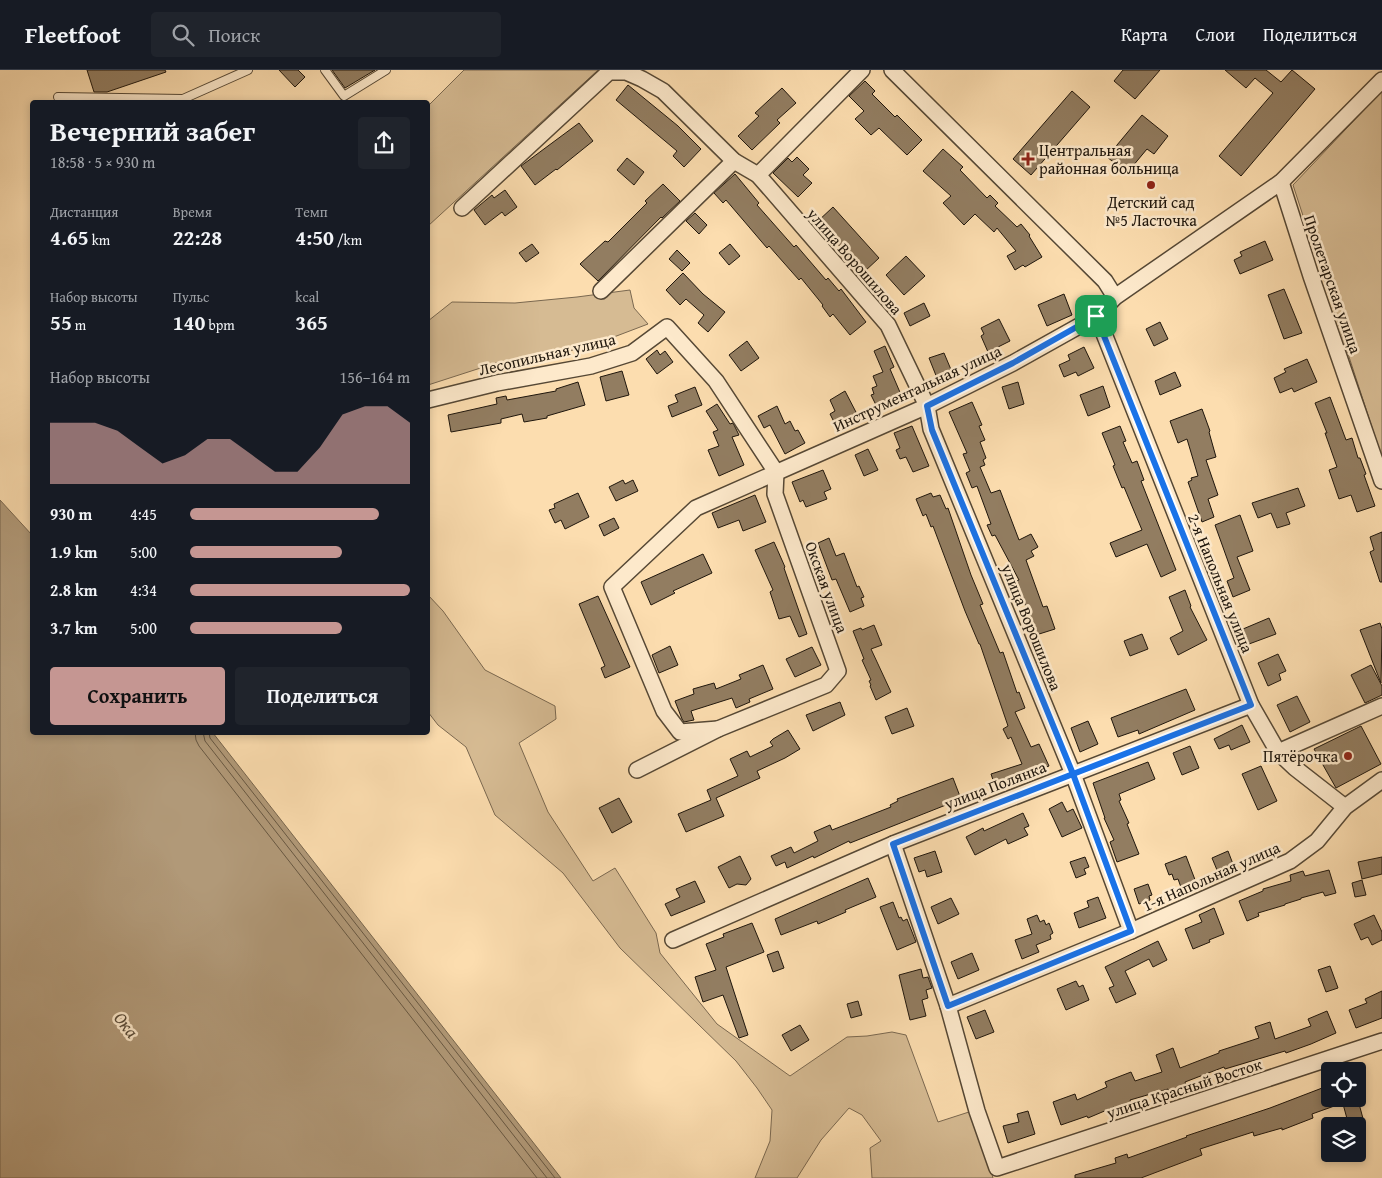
<!DOCTYPE html>
<html lang="ru">
<head>
<meta charset="utf-8">
<style>
  :root { --surface:#171b24; --page:#20242c; --text:#f1f3f6; --muted:#9ea1a6; --line:#363941; --accent:#c59692 }
  body { margin:0; font-family:"Gentium Book Plus",serif; background:var(--page); color:var(--text); height:100vh; display:flex; flex-direction:column; font-size:19px; white-space:nowrap }
  * { box-sizing:border-box; margin:0 }
  p { font-size:16px; color:var(--muted) }
  .icon { flex:none; width:28px; height:28px; fill:none; stroke:currentColor; stroke-width:2; stroke-linecap:round; stroke-linejoin:round }
  .map { position:relative; flex:1; overflow:hidden }
  .panel { position:absolute; left:30px; top:30px; width:400px; height:635px; display:flex; flex-direction:column; background:var(--surface); border-radius:5px; box-shadow:0 2px 8px #0003 }
  .panel>* { flex:none }
  .buttons { position:absolute; left:1321px; top:992px; display:grid; gap:10px }
  .buttons a { display:grid; place-items:center; width:45px; height:45px; border-radius:5px; background:var(--surface); box-shadow:0 2px 8px #0003; font-size:25px }
  .pin { position:absolute; display:grid; place-items:center; width:42px; height:42px; color:#fff; margin:-21px; border-radius:10px; box-shadow:0 2px 8px #0006 }
  .round { display:grid; place-items:center; flex:none; width:52px; height:52px; border-radius:5px; background:var(--page) }
  .head { display:flex; align-items:center; justify-content:space-between; height:85px; padding:0 20px }
  h1 { font-size:28px; font-weight:700; line-height:38px }
  .stats { display:grid; grid-template-columns:repeat(3,1fr); gap:8px; height:85px; padding:5px 20px }
  .stats div { display:grid; align-content:center }
  .stats b { font-size:21px; font-weight:700 }
  .stats small { font-size:14px; font-weight:400 }
  .stats p { font-size:14px }
  .chart { height:140px; padding:10px 20px }
  .chart p { display:flex; justify-content:space-between }
  .chart svg { width:100%; height:90px; margin-top:5px; fill:var(--accent); opacity:.7 }
  .action { display:flex; gap:10px; margin-top:auto; padding:10px 20px }
  .action a { flex:1; height:58px; border-radius:5px; background:var(--accent); color:#111; font-size:20px; font-weight:700; line-height:58px; text-align:center }
  .action a+a { background:var(--page); color:var(--text) }
  ul { padding:0 20px; list-style:none; font-size:16px }
  li { display:grid; grid-template-columns:80px 60px 1fr; align-items:center; height:38px }
  li i { height:12px; border-radius:6px; background:var(--accent) }
  header { display:flex; align-items:center; gap:30px; box-sizing:border-box; height:70px; padding:0 25px; background:var(--surface); border-bottom:1px solid var(--line) }
  header strong { font-size:24px }
  nav { display:flex; gap:28px; margin-inline-start:auto; font-size:18px }
  .search { width:350px; height:45px; background:var(--page); display:flex; align-items:center; gap:12px; box-sizing:border-box; padding:0 18px; border-radius:5px; color:var(--muted); font-size:19px }
  .map>svg:first-child { display:block }
</style>
</head>
<body>
<header>
<strong>Fleetfoot</strong>
<div class="search"><svg class="icon" aria-label="search" viewBox="0 0 24 24"><circle cx="10" cy="10" r="6"/><path d="M15 15l6 6"/></svg>Поиск</div>
<nav><a>Карта</a><a>Слои</a><a>Поделиться</a></nav>
</header>
<div class="map">
<svg width="1382" height="1108" viewBox="0 0 1382 1108">
  <rect width="100%" height="100%" fill="#fcddaf"/>
  <filter id="stains"><feTurbulence type="fractalNoise" baseFrequency=".004" numOctaves="4"/><feColorMatrix values="0 0 0 0 .2 0 0 0 0 .09 0 0 0 0 .02 0 0 0 .5 -.17"/></filter>
  <radialGradient id="worn" r=".72"><stop offset=".6" stop-color="#630" stop-opacity="0"/><stop offset="1" stop-color="#630" stop-opacity=".3"/></radialGradient>
  <g fill="#d6bb93" stroke="#7a6850">
    <path d="M464,0H598L428,156V36Z"/>
    <path d="M1382,21V388L1293,115Z"/>
    <path d="M630,220L634,238L648,254L585,278L496,293L428,315V251L452,232L515,233L577,227Z"/>
    <path d="M428,525L443,541L485,600L555,636L556,649L519,673L548,742L593,811L615,798L656,863L660,883L717,954L790,1006L847,967L867,966L892,962L906,965L938,1052L972,1041L993,1108H872L870,1078L881,1071L862,1045L849,1038L821,1070L797,1108H755L770,1071L772,1040L757,1018L736,991L620,878L563,803L495,745L466,677L438,655L428,642Z"/>
  </g>
  <path fill="#b19978" stroke="#77654d" d="M0,430L32,465V662L213,663L561,1108H0Z"/>
  <g fill="none" stroke-linecap="round" stroke-linejoin="round">
    <g stroke="#685842" stroke-width="1">
      <path d="M195,662L196,670L199,676L537,1108"/>
      <path d="M203,662L205,671L547,1108"/>
      <path d="M209,662L210,668L555,1108"/>
    </g>
  </g>
  <g fill="#927d61" stroke="#1f160c">
    <path d="M87,0H165L166,2L107,22H94Z"/>
    <path d="M279,0H298L305,7L295,17Z"/>
    <path d="M332,0H375L345,18Z"/>
    <path d="M1123,0H1160L1135,29L1114,11Z"/>
    <path d="M1225,0H1266L1281,12L1292,0L1315,19L1241,106L1219,86L1273,23L1255,8L1246,18Z"/>
    <path d="M865,11L875,21L872,24L895,47L897,45L922,70L907,85L879,58L871,65L855,49L864,41L849,26Z"/>
    <path d="M628,15L678,56L701,79L684,97L673,86L677,81L616,30Z"/>
    <path d="M782,18L796,33L777,50L780,53L752,80L738,66L759,46L755,43Z"/>
    <path d="M1072,21L1090,37L1031,105L1013,89Z"/>
    <path d="M1142,45L1168,66L1154,84L1147,79L1127,103L1107,87Z"/>
    <path d="M579,53L593,71L557,100L556,99L535,115L521,96Z"/>
    <path d="M943,79L963,97L960,100L987,128L990,125L998,133L995,136L1017,157L1021,154L1030,165L1029,166L1042,187L1025,197L1023,195L1015,200L1007,186L1016,181L997,158L994,162L975,144L964,155L943,133L951,126L923,101Z"/>
    <path d="M797,87L809,99L803,105L812,113L798,127L773,103L788,88L792,92Z"/>
    <path d="M627,88L644,102L634,115L617,100Z"/>
    <path d="M735,104L759,133L757,135L794,177L796,175L826,210L828,208L839,221L841,219L866,252L850,265L833,244L830,247L822,236L823,235L801,208L799,210L769,176L767,178L726,130L723,133L714,123Z"/>
    <path d="M663,114L680,131L662,148L661,147L598,211L580,194L605,171L608,172L647,133L645,131Z"/>
    <path d="M505,120L517,137L505,146L502,142L485,155L474,140L492,125L494,128Z"/>
    <path d="M833,137L879,188L864,202L817,152Z"/>
    <path d="M695,143L707,155L699,164L686,151Z"/>
    <path d="M1265,171L1273,190L1240,204L1234,190L1242,186L1240,182Z"/>
    <path d="M532,174L539,183L526,192L519,183Z"/>
    <path d="M730,174L740,186L729,195L719,183Z"/>
    <path d="M677,180L690,193L682,201L669,189Z"/>
    <path d="M906,186L925,206L904,225L886,205Z"/>
    <path d="M683,203L703,224L725,242L708,262L698,253L704,245L686,229L680,235L666,220Z"/>
    <path d="M1284,219L1302,263L1284,269L1268,225Z"/>
    <path d="M1064,224L1072,245L1047,256L1038,235Z"/>
    <path d="M924,233L930,246L910,256L904,243Z"/>
    <path d="M999,249L1010,271L988,282L981,266L984,264L981,258Z"/>
    <path d="M1160,252L1168,269L1154,276L1146,259Z"/>
    <path d="M747,271L759,288L741,301L729,285Z"/>
    <path d="M885,276L894,297L890,299L902,327L880,336L879,334L876,335L871,325L874,324L872,318L877,316L873,306L883,302L874,281Z"/>
    <path d="M1084,277L1094,298L1078,306L1076,302L1064,307L1059,295L1070,290L1068,285Z"/>
    <path d="M657,280L660,285L665,281L673,292L657,304L646,289Z"/>
    <path d="M944,283L952,302L937,308L929,288Z"/>
    <path d="M1307,289L1317,312L1294,322L1292,318L1280,323L1274,308L1286,302L1284,299Z"/>
    <path d="M622,301L629,325L606,331L600,307Z"/>
    <path d="M1175,302L1181,316L1160,325L1155,311Z"/>
    <path d="M578,312L585,335L547,346V348L524,352L522,344L501,349V353L451,362L448,345L497,334L496,328L506,326L507,330L556,321V319Z"/>
    <path d="M1018,312L1024,334L1009,339L1002,317Z"/>
    <path d="M1103,316L1110,337L1088,346L1080,325Z"/>
    <path d="M695,317L702,335L672,347L668,336L678,332L675,325Z"/>
    <path d="M845,321L858,346L837,358L830,344L835,341L830,330Z"/>
    <path d="M1330,327L1346,370L1352,368L1358,388H1360L1366,404L1364,405L1375,436L1357,442L1351,425L1339,429L1329,400L1337,397L1325,363H1327L1315,333Z"/>
    <path d="M972,332L982,355L979,356L985,370L980,372L986,388L983,390L985,395L980,397L991,423L1000,420L1019,470L1031,464L1038,477L1031,481L1034,486L1026,490L1043,537L1047,536L1055,559L1036,565L1028,537H1026L1016,511L1019,510L995,465L992,466L987,455L991,454L977,416L972,418L966,403L970,401L963,384L967,383L949,342Z"/>
    <path d="M717,334L730,354L733,353L739,365L732,367L744,395L719,406L708,380L719,376L713,362L718,360L706,341Z"/>
    <path d="M777,336L785,354L790,351L795,361L798,360L805,373L785,384L770,355L764,358L758,346Z"/>
    <path d="M1202,339L1210,361L1209,362L1216,387L1206,390L1218,425L1208,429L1214,447L1202,452L1188,412L1192,410L1191,408L1198,406L1187,369L1178,373L1170,351Z"/>
    <path d="M912,356L929,396L913,402L906,387L900,389L896,380L900,378L894,363Z"/>
    <path d="M1120,356L1126,371L1123,372L1132,393L1137,391L1144,410L1141,411L1176,500L1161,507L1147,474L1116,487L1110,473L1142,460L1124,417L1122,418L1113,396L1115,395L1102,363Z"/>
    <path d="M868,379L878,400L864,406L855,385Z"/>
    <path d="M823,400L831,419L824,422L827,429L806,437L803,430L800,432L792,412Z"/>
    <path d="M623,410L625,414L633,410L638,421L616,431L609,417Z"/>
    <path d="M1298,418L1305,436L1286,443L1290,454L1277,458L1271,443L1258,448L1252,433Z"/>
    <path d="M578,423L589,447L565,459L561,450L555,453L549,440L555,438L554,434Z"/>
    <path d="M931,423L933,427L940,425L946,439L948,438L971,505L983,534L980,535L1000,583L1003,582L1017,623L1019,622L1025,638L1015,642L1031,677L1039,674L1049,696L1018,708L995,716L991,704L1022,694L1011,667L1008,669L1003,659L1008,656L980,574H979L965,541L933,456L931,457L926,444L923,446L916,429Z"/>
    <path d="M755,425L766,452L743,461L739,450L718,458L712,443Z"/>
    <path d="M1240,445L1253,481L1237,487L1250,520L1233,527L1227,511L1234,508L1215,455Z"/>
    <path d="M614,448L619,458L604,466L599,455Z"/>
    <path d="M1382,462V512H1380L1370,482L1374,480L1370,467Z"/>
    <path d="M829,468L836,486L844,483L857,517L859,516L864,527L861,528L864,536L850,542L836,509L832,510L818,473Z"/>
    <path d="M774,472L785,497L784,498L807,564L799,567L790,546L779,549L770,522L773,520L755,480Z"/>
    <path d="M703,484L712,503L673,521L675,523L651,535L641,512Z"/>
    <path d="M1185,520L1191,536L1190,537L1207,570L1178,585L1170,568L1183,561L1169,527Z"/>
    <path d="M598,526L630,597L605,608L601,598L605,596L579,534Z"/>
    <path d="M1269,548L1276,564L1249,574L1243,559Z"/>
    <path d="M1380,553L1382,559L1381,613L1360,560Z"/>
    <path d="M874,555L882,575L871,579L891,622L876,630L870,616L871,615L869,611L871,610L862,590L864,589L853,561L861,558L862,560Z"/>
    <path d="M1142,564L1148,579L1130,586L1124,571Z"/>
    <path d="M670,576L678,595L659,603L652,585Z"/>
    <path d="M812,577L821,595L795,607L786,589Z"/>
    <path d="M1278,584L1286,601L1279,604L1281,610L1268,616L1258,593Z"/>
    <path d="M763,595L773,619L749,629L750,632L736,638L732,628L691,641L694,650L684,652L682,649L675,631L694,624L693,619L714,613L716,619L741,609L739,605Z"/>
    <path d="M1371,595L1382,616V625L1365,633L1351,605Z"/>
    <path d="M1186,619L1195,640L1139,664L1138,660L1118,667L1111,648Z"/>
    <path d="M1297,626L1310,652L1290,662L1277,635Z"/>
    <path d="M840,632L845,645L813,661L806,645Z"/>
    <path d="M907,638L914,656L892,664L885,647Z"/>
    <path d="M1088,651L1098,674L1080,682L1071,658Z"/>
    <path d="M1242,655L1250,672L1231,680L1229,675L1219,679L1214,669Z"/>
    <path d="M1361,656L1381,694L1336,718L1314,679Z"/>
    <path d="M788,660L800,679L785,688L757,701L760,708L716,728L724,746L686,762L678,744L711,730L707,720L738,706L730,689L747,681L750,687L773,676L770,672L773,669Z"/>
    <path d="M1190,676L1199,698L1182,705L1173,683Z"/>
    <path d="M1148,692L1155,709L1119,724L1121,730L1119,731L1129,753L1127,754L1139,784L1117,792L1110,772L1114,770L1104,748H1105L1093,713Z"/>
    <path d="M1261,696L1277,731L1258,740L1242,704Z"/>
    <path d="M953,708L961,729L850,773L849,771L814,788L813,786L787,798L785,792L776,796L771,786L791,777L794,783L818,771L814,762L830,755L832,760L891,737L890,735L898,731L897,729Z"/>
    <path d="M619,728L632,752L612,763L599,738Z"/>
    <path d="M1062,732L1067,742L1073,739L1082,758L1062,767L1049,739Z"/>
    <path d="M1023,743L1029,756L1024,758L1028,765L1008,774L1006,769L975,785L966,767L983,758L984,761Z"/>
    <path d="M935,781L942,802L927,807L925,800L919,802L914,788Z"/>
    <path d="M1228,781L1233,794L1217,800L1212,788Z"/>
    <path d="M740,786L751,809L746,815L737,814L729,818L718,797Z"/>
    <path d="M1186,786L1197,815L1182,820L1178,809L1174,810L1172,804L1169,805L1165,794Z"/>
    <path d="M1085,787L1089,797L1084,799L1086,804L1076,808L1070,792Z"/>
    <path d="M1382,787V804L1362,809L1358,792Z"/>
    <path d="M1329,800L1336,823L1325,826L1323,822L1301,828V829L1285,834V835L1258,843L1259,846L1247,851L1239,831L1263,821V819L1291,811L1290,805L1303,801L1305,806Z"/>
    <path d="M868,808L876,827L845,840L846,842L818,854L817,851L781,865L775,849Z"/>
    <path d="M1362,810L1366,825L1355,827L1352,813Z"/>
    <path d="M695,811L705,832L671,846L665,834L680,827L676,819Z"/>
    <path d="M1148,814L1152,825L1149,826L1150,830L1139,834L1134,819Z"/>
    <path d="M1098,827L1106,848L1079,858L1074,843L1089,837L1087,831Z"/>
    <path d="M951,828L959,844L938,854L931,837Z"/>
    <path d="M893,832L899,848L901,847L903,851L907,849L916,872L897,880L880,837Z"/>
    <path d="M1214,838L1224,864L1209,870L1210,872L1193,879L1185,859L1202,852L1199,845Z"/>
    <path d="M1037,845L1040,852L1044,850L1046,855L1049,853L1053,863L1050,865L1051,869L1036,875L1039,882L1022,889L1015,870L1032,864L1027,849Z"/>
    <path d="M1374,845L1382,862V870L1372,875L1368,867L1361,870L1354,854Z"/>
    <path d="M752,853L764,882L726,897L748,965L739,968L723,925L703,932L695,907L716,900L706,874L724,867L723,864Z"/>
    <path d="M1158,871L1167,890L1153,897L1149,889L1125,901L1136,924L1116,933L1109,918L1114,916L1105,897Z"/>
    <path d="M778,881L784,898L773,902L767,885Z"/>
    <path d="M972,883L979,900L958,909L951,892Z"/>
    <path d="M1330,896L1338,918L1326,922L1318,900Z"/>
    <path d="M921,899L923,908L928,907L932,918L926,920L928,928L922,930L926,946L910,950L899,905Z"/>
    <path d="M1076,911L1079,917L1083,915L1089,930L1066,940L1057,919Z"/>
    <path d="M1382,921V948L1356,958L1349,940L1367,933L1365,929Z"/>
    <path d="M858,931L862,945L851,948L847,934Z"/>
    <path d="M985,940L994,962L976,969L967,947Z"/>
    <path d="M1327,941L1336,963L1311,974L1286,983L1285,981L1225,999L1224,997L1185,1012L1187,1019L1170,1025L1168,1019L1130,1030L1131,1033L1115,1039L1114,1037L1088,1048L1087,1046L1061,1055L1053,1032L1075,1024L1077,1030L1107,1017L1105,1012L1131,1002L1135,1011L1162,1002L1156,985L1173,978L1180,998L1219,983V981L1259,968L1255,957L1270,952L1275,969L1311,956L1308,949Z"/>
    <path d="M800,955L809,970L791,981L782,965Z"/>
    <path d="M1330,1015V1029H1350L1351,1030L1312,1044L1313,1048L1282,1060V1058L1254,1066L1253,1062L1200,1079L1202,1085L1141,1108H1075V1105L1116,1093L1115,1088L1127,1084L1128,1088L1187,1067L1186,1066L1270,1038Z"/>
    <path d="M1358,1030L1365,1056H1349L1343,1034Z"/>
    <path d="M1028,1041L1035,1064L1008,1073L1003,1056L1019,1052L1017,1044Z"/>
  </g>
  <g fill="none" stroke-linecap="round" stroke-linejoin="round">
    <g stroke="#564835" stroke-width="10">
      <g id="lane">
        <path d="M325,0L344,26L386,0"/>
        <path d="M58,27L183,29L248,0"/>
      </g>
    </g>
    <g stroke="#564835" stroke-width="18">
      <g id="street">
        <path d="M892,0L1105,211L1115,227"/>
        <path d="M758,105L862,0"/>
        <path d="M1281,112L1311,206L1382,411"/>
        <path d="M462,138L609,2H626L642,9L663,21L734,91L758,105L888,255L927,336L931,359L1073,704L1131,861"/>
        <path d="M601,221L734,91"/>
        <path d="M1097,246L1251,635L1278,682L1382,636"/>
        <path d="M428,330L497,313L591,296L632,283L667,257L716,311L776,402L775,424L838,601L826,615L718,659L637,700"/>
        <path d="M718,659L680,662L664,641L612,517L696,438L927,336L1013,293L1097,246L1115,227L1281,112L1382,10"/>
        <path d="M1278,682L1295,698L1345,737"/>
        <path d="M893,774L948,936L977,1041L997,1098L1382,971"/>
        <path d="M673,870L893,774L1251,635"/>
        <path d="M948,936L1131,861L1290,791L1317,771L1345,737L1382,710"/>
      </g>
    </g>
    <use href="#lane" stroke="#fde9cb" stroke-width="8"/>
    <use href="#street" stroke="#fde9cb" stroke-width="15"/>
  </g>
  <g fill="none" stroke-linecap="round" stroke-linejoin="round">
    <g stroke="#fff" stroke-width="10">
      <path id="route" d="M1096,246L1013,293L927,336L932,360L1073,704L893,774L948,936L1131,861L1073,704L1251,635L1096,246"/>
    </g>
    <use href="#route" stroke="#1a73e8" stroke-width="6"/>
  </g>
  <g fill="#8f2418" stroke="#fde9cb" stroke-width="2">
    <path d="M1025.5 81.5h5v5h5v5h-5v5h-5v-5h-5v-5h5z"/>
    <circle cx="1151" cy="115" r="5"/>
    <circle cx="1348" cy="686" r="5"/>
  </g>
  <g text-anchor="middle" stroke-width="5" stroke-linejoin="round" paint-order="stroke">
    <g font-size="16" fill="#1f160c" stroke="#fde9cb" text-anchor="start">
      <text x="1039" y="86">Центральная<tspan x="1039" dy="18">районная больница</tspan></text>
      <text x="1151" y="138" text-anchor="middle">Детский сад<tspan x="1151" dy="18">№5 Ласточка</tspan></text>
      <text x="1338" y="692" text-anchor="end">Пятёрочка</text>
    </g>
    <g font-size="16" fill="#1f160c" stroke="#fde9cb">
      <text transform="translate(855 191) rotate(49)" y="6">улица Ворошилова</text>
      <text transform="translate(1333 214) rotate(71)" y="6">Пролетарская улица</text>
      <text transform="translate(547 284) rotate(-13)" y="6">Лесопильная улица</text>
      <text transform="translate(917 318) rotate(-25)" y="6">Инструментальная улица</text>
      <text transform="translate(1221 513) rotate(68)" y="6">2-я Напольная улица</text>
      <text transform="translate(827 517) rotate(70)" y="6">Окская улица</text>
      <text transform="translate(1032 557) rotate(68)" y="6">улица Ворошилова</text>
      <text transform="translate(995 715) rotate(-21)" y="6">улица Полянка</text>
      <text transform="translate(1211 806) rotate(-24)" y="6">1-я Напольная улица</text>
      <text transform="translate(1184 1018) rotate(-18)" y="6">улица Красный Восток</text>
    </g>
    <g font-size="18" font-style="italic" fill="#594a37" stroke="#fde9cb">
      <text transform="translate(126 955) rotate(52)" y="6">Ока</text>
    </g>
  </g>
  <rect width="100%" height="100%" filter="url(#stains)"/>
  <rect width="100%" height="100%" fill="url(#worn)"/>
</svg>
<div class="buttons">
<a><svg class="icon" aria-label="locate" viewBox="0 0 24 24"><circle cx="12" cy="12" r="6"/><path d="M12 2v4M12 18v4M2 12h4M18 12h4"/></svg></a>
<a><svg class="icon" aria-label="layers" viewBox="0 0 24 24"><path d="M12 4l9 5-9 5-9-5zM3 14l9 5 9-5"/></svg></a>
</div>
<div class="pin" style="left:1096px;top:246px;background:#1e9e55"><svg class="icon" aria-label="arrive" viewBox="0 0 24 24"><path d="M6 21V4h12l-3 4 3 4H6"/></svg></div>
<section class="panel">
<div class="head"><div><h1>Вечерний забег</h1><p>18:58 · 5 × 930 m</p></div><a class="round"><svg class="icon" aria-label="share" viewBox="0 0 24 24"><path d="M12 15V3M7 8l5-5 5 5M5 13v7h14v-7"/></svg></a></div>
<div class="stats">
<div><p>Дистанция</p><b>4.65<small> km</small></b></div>
<div><p>Время</p><b>22:28</b></div>
<div><p>Темп</p><b>4:50<small> /km</small></b></div>
</div>
<div class="stats">
<div><p>Набор высоты</p><b>55<small> m</small></b></div>
<div><p>Пульс</p><b>140<small> bpm</small></b></div>
<div><p>kcal</p><b>365</b></div>
</div>
<div class="chart"><p><span>Набор высоты</span>156–164 m</p>
<svg viewBox="0 0 160 44" preserveAspectRatio="none"><path d="M0 44V14L10 14L20 14L30 18L40 26L50 34L60 30L70 22L80 22L90 30L100 38L110 38L120 26L130 10L140 6L150 6L160 14V44z"/></svg>
</div>
<ul>
<li><b>930 m</b>4:45<i style="width:86%"></i></li>
<li><b>1.9 km</b>5:00<i style="width:69%"></i></li>
<li><b>2.8 km</b>4:34<i style="width:100%"></i></li>
<li><b>3.7 km</b>5:00<i style="width:69%"></i></li>
</ul>
<div class="action"><a>Сохранить</a><a>Поделиться</a></div>
</section>
</div>
</body>
</html>
